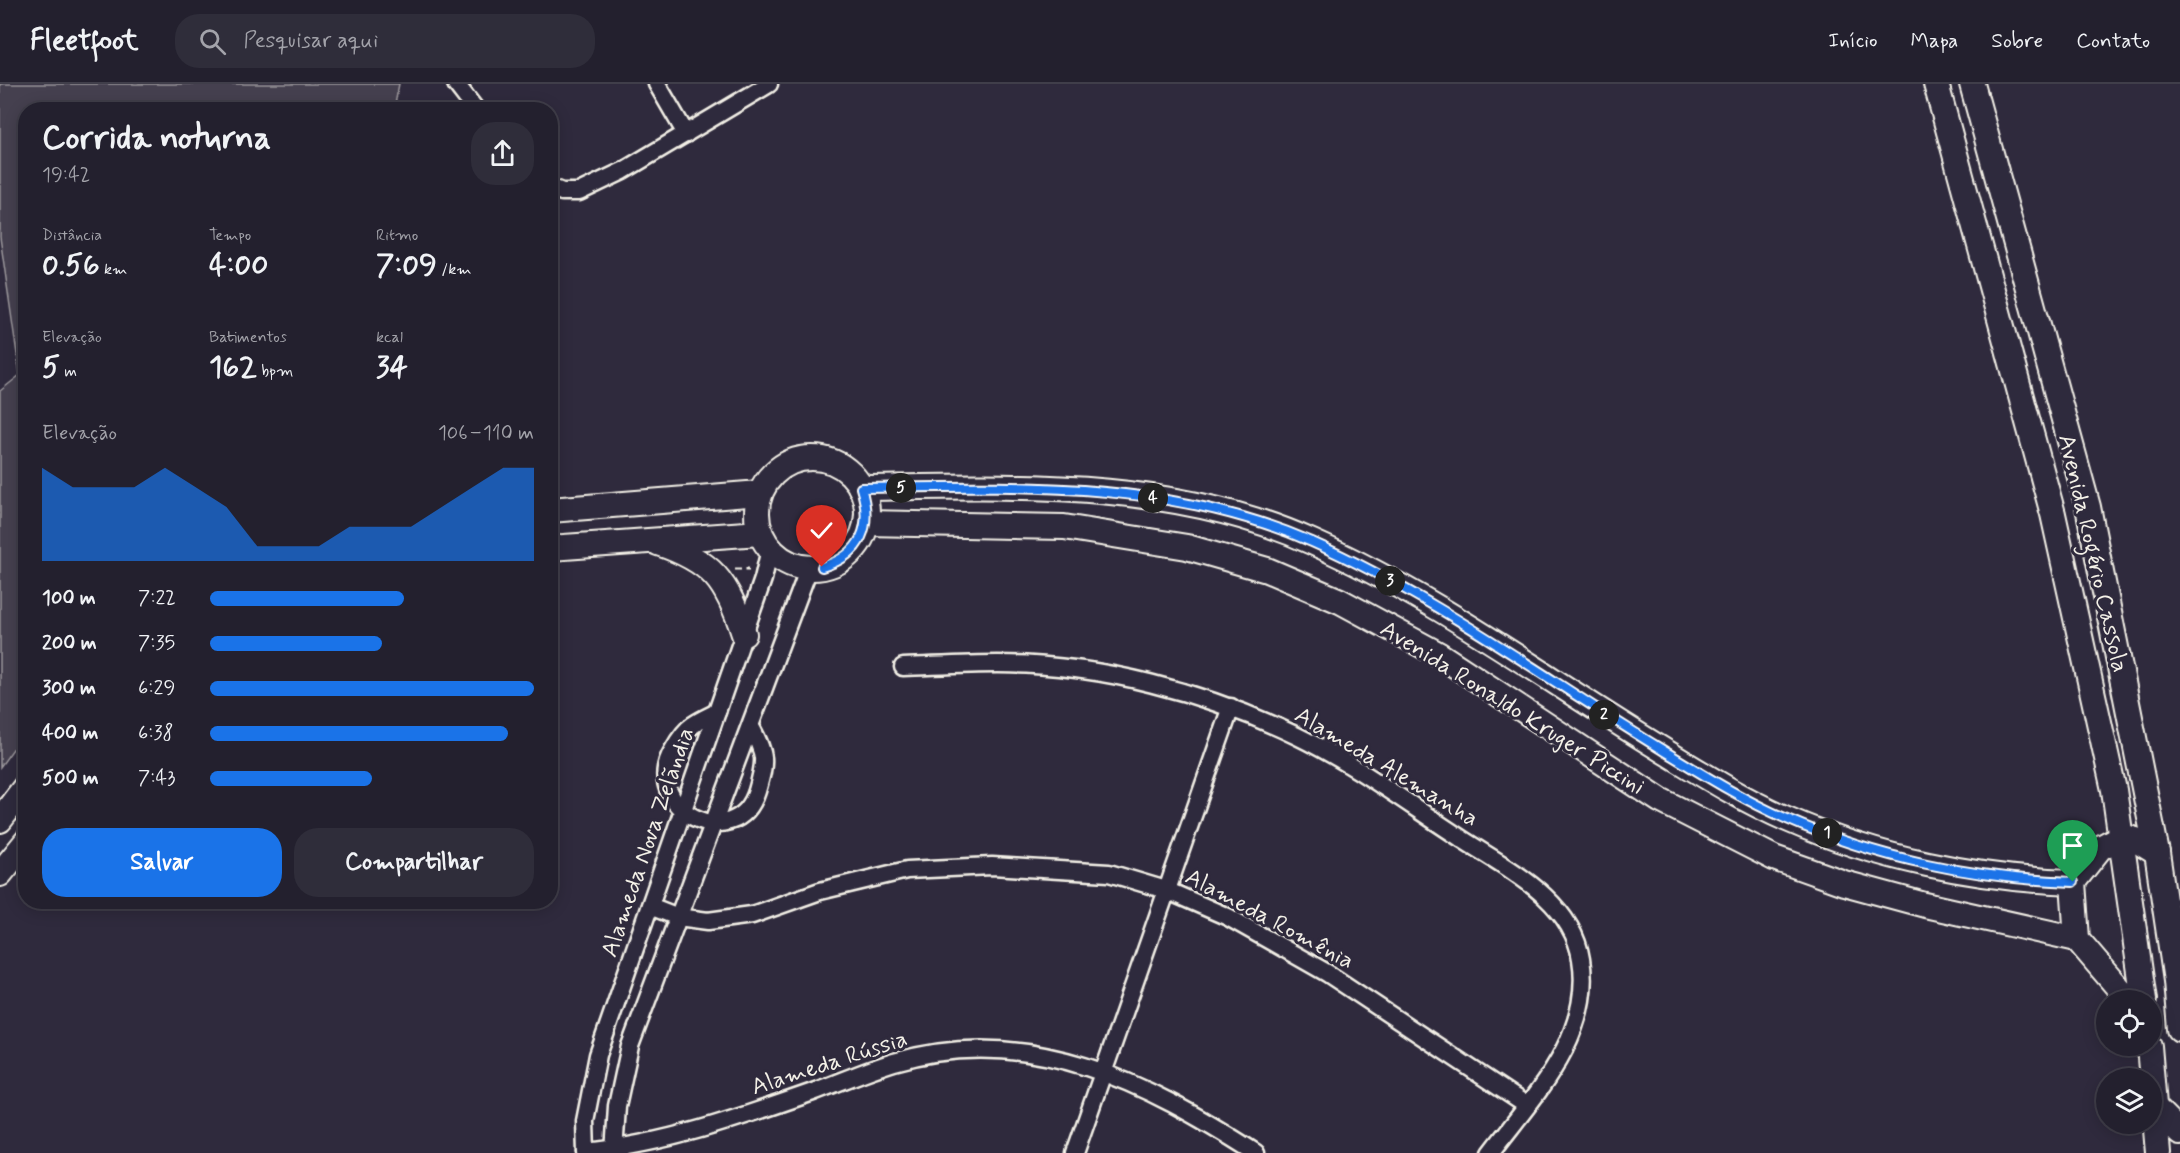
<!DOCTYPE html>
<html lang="pt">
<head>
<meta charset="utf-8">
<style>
  :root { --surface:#23202e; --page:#2f2d3a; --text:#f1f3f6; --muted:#a3a3aa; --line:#403e4a; --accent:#1a73e8 }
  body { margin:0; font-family:Mynerve,sans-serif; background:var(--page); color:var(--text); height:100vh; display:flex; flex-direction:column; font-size:22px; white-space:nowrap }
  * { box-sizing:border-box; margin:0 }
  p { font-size:20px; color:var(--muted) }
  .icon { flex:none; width:33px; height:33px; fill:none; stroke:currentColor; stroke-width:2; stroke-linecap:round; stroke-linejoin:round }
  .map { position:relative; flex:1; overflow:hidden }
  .drawer { position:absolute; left:18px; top:18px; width:540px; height:807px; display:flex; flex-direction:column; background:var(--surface); border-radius:24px; box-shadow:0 3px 15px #0003,0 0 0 2px var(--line) }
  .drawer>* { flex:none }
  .buttons { position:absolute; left:2096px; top:906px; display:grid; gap:12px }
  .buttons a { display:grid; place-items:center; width:66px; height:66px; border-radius:50%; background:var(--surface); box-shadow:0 3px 15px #0003,0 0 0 2px var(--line); font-size:30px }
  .pin { position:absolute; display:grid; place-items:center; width:51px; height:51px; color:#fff; margin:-62px -26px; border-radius:50% 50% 50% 0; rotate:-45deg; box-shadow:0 0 6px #0007 }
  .pin .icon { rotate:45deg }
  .km { position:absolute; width:30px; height:30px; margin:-15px; border-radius:50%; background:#222; color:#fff; font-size:16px; line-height:30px; text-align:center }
  .round { display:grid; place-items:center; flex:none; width:63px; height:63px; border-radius:24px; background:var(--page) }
  .headline { display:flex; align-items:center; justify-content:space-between; height:102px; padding:0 24px }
  h1 { font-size:33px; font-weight:700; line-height:45px }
  .figures { display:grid; grid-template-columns:repeat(3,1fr); gap:9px; height:102px; padding:6px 24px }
  .figures div { display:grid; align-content:center }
  .figures b { font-size:30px; font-weight:700 }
  .figures small { font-size:16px; font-weight:400 }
  .figures p { font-size:16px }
  .chart { height:168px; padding:12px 24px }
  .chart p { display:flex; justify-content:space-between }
  .chart svg { width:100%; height:108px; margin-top:6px; fill:var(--accent); opacity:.7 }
  .button { display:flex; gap:12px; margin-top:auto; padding:12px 24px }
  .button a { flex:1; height:69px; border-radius:24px; background:var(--accent); color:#fff; font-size:24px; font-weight:700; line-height:69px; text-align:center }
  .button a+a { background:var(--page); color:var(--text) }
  ul { padding:0 24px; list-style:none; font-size:20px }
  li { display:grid; grid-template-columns:96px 72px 1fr; align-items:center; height:45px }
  li i { height:15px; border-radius:8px; background:var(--accent) }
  header { display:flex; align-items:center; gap:36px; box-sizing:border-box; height:84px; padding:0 30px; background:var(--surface); border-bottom:2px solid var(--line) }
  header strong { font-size:28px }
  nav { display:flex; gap:33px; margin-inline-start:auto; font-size:21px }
  .search { width:420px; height:54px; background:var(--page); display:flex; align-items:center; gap:15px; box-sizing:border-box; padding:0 21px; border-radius:24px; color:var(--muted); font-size:22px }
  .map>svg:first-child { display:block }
</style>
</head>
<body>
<header>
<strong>Fleetfoot</strong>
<div class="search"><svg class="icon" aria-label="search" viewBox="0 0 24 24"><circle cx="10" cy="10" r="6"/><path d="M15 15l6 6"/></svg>Pesquisar aqui</div>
<nav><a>Início</a><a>Mapa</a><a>Sobre</a><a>Contato</a></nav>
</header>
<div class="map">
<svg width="2180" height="1069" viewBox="0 0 2180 1069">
  <rect width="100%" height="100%" fill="#2f2a3d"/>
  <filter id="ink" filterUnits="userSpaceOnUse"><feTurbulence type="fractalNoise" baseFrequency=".0167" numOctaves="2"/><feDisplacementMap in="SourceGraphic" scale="12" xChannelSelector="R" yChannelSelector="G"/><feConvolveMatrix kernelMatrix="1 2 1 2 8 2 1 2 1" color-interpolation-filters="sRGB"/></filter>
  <g filter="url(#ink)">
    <path fill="#454050" stroke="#9c989c" stroke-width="1.5" d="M0,0H399L394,25L26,26V647L0,683V307L20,291L0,153Z"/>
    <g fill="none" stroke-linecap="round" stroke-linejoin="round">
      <g stroke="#f4f1e8" stroke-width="21">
        <g id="street">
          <path d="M456,0L476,26"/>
          <path d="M657,0L686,50"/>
          <path d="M550,103L562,108H579L623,87L769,0"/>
          <path d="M903,583C934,582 966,580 998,580C1100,580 1205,608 1297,652C1355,680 1408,720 1462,755C1508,785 1572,816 1581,875C1594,951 1532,1014 1491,1069"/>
          <path d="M717,628C709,632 700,636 693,641C684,647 678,657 673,666C638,724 736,774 757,707C766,676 766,671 751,643"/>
          <path d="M650,822L678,833L708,837L752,831L820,807L907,786L992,782L1109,789L1166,806L1228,833L1327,889L1526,1021"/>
          <path d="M586,1068C665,1060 739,1034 813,1008C840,998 867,986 894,978C1029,938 1147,999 1256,1069"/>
          <path d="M586,1069L585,1037L598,971L763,495L770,465"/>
          <path d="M614,1069L617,1022L630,962L809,484"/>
          <path d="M1075,1069L1231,623"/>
        </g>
      </g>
      <g stroke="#f4f1e8" stroke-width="28">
        <g id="secondary">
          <path d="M1936,0L2053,430L2114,706L2144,916"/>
          <path d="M1972,0L2088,423L2157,769L2176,897L2180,945"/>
          <circle cx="812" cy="429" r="55"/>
          <path d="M861,404C1013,402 1171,394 1312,458C1436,513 1546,595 1661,665C1702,690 1743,716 1787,735C1876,774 1977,795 2073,798L2100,764L2122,752L2136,756L2157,769"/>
          <path d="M550,426L760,409"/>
          <path d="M866,439L1064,443L1187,463L1267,486L1340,517L1438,570L1660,716L1774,774L1844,799L1925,821L2077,855"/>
          <path d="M658,459C712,477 727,497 744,550"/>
          <path d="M550,464L760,449"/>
          <path d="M0,736L26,702"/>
          <path d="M0,790L26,758"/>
          <path d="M2073,798L2077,855L2129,916"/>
          <path d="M2149,962L2158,1069"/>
          <path d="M2156,1025L2180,1049"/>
        </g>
      </g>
      <path stroke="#f4f1e8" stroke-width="3" stroke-dasharray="6 4.5" stroke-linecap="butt" d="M735,485H749"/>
      <use href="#street" stroke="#2f2a3d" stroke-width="16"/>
      <use href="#secondary" stroke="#2f2a3d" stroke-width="24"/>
    </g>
  </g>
  <g fill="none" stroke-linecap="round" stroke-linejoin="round" filter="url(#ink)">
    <g stroke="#fff" stroke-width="12">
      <path id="route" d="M822,483C862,471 873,442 861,404C1013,402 1170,395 1312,458C1436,513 1546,595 1661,665C1702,690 1743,716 1787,735C1876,774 1976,795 2073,798"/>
    </g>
    <use href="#route" stroke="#1a73e8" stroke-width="8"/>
  </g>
  <g text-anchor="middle" stroke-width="6" stroke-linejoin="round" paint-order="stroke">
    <g font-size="24" fill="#f4f1e8" stroke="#2f2a3d">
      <text transform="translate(2094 469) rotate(77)" y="8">Avenida Rogério Cassola</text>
      <text transform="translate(1513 623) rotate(32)" y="8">Avenida Ronaldo Kruger Piccini</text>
      <text transform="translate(1387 682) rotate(31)" y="8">Alameda Alemanha</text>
      <text transform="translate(647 758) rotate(-71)" y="8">Alameda Nova Zelãndia</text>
      <text transform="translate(1270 834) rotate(28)" y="8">Alameda Romênia</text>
      <text transform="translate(829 978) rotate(-18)" y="8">Alameda Rússia</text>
    </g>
  </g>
</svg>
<div class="buttons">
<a><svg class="icon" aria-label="locate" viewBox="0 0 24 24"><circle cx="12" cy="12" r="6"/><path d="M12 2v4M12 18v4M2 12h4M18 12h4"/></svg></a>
<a><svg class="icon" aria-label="layers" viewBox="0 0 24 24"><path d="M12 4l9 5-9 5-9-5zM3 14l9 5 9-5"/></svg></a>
</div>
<div class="pin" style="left:2073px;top:798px;background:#1e9e55"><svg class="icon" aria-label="arrive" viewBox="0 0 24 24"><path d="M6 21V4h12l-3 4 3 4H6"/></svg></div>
<div class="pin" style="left:822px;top:483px;background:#d93025"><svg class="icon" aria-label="check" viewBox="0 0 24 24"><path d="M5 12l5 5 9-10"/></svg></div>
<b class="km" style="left:1827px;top:749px">1</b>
<b class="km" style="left:1604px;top:631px">2</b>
<b class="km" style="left:1390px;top:497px">3</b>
<b class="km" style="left:1153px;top:414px">4</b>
<b class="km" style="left:901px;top:404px">5</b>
<section class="drawer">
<div class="headline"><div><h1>Corrida noturna</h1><p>19:42</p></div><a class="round"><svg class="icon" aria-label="share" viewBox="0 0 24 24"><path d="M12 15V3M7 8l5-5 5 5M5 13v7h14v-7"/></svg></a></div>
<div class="figures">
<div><p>Distância</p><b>0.56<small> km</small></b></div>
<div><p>Tempo</p><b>4:00</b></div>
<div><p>Ritmo</p><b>7:09<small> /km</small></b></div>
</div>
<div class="figures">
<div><p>Elevação</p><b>5<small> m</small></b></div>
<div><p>Batimentos</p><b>162<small> bpm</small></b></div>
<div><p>kcal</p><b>34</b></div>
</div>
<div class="chart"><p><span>Elevação</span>106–110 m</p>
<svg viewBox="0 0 160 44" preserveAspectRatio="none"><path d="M0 44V6L10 14L20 14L30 14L40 6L50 14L60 22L70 38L80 38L90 38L100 30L110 30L120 30L130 22L140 14L150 6L160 6V44z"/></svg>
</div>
<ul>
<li><b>100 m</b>7:22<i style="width:60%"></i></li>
<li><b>200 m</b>7:35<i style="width:53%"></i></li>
<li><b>300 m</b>6:29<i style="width:100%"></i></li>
<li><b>400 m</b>6:38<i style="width:92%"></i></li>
<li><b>500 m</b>7:43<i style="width:50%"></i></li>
</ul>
<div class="button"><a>Salvar</a><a>Compartilhar</a></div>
</section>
</div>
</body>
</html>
